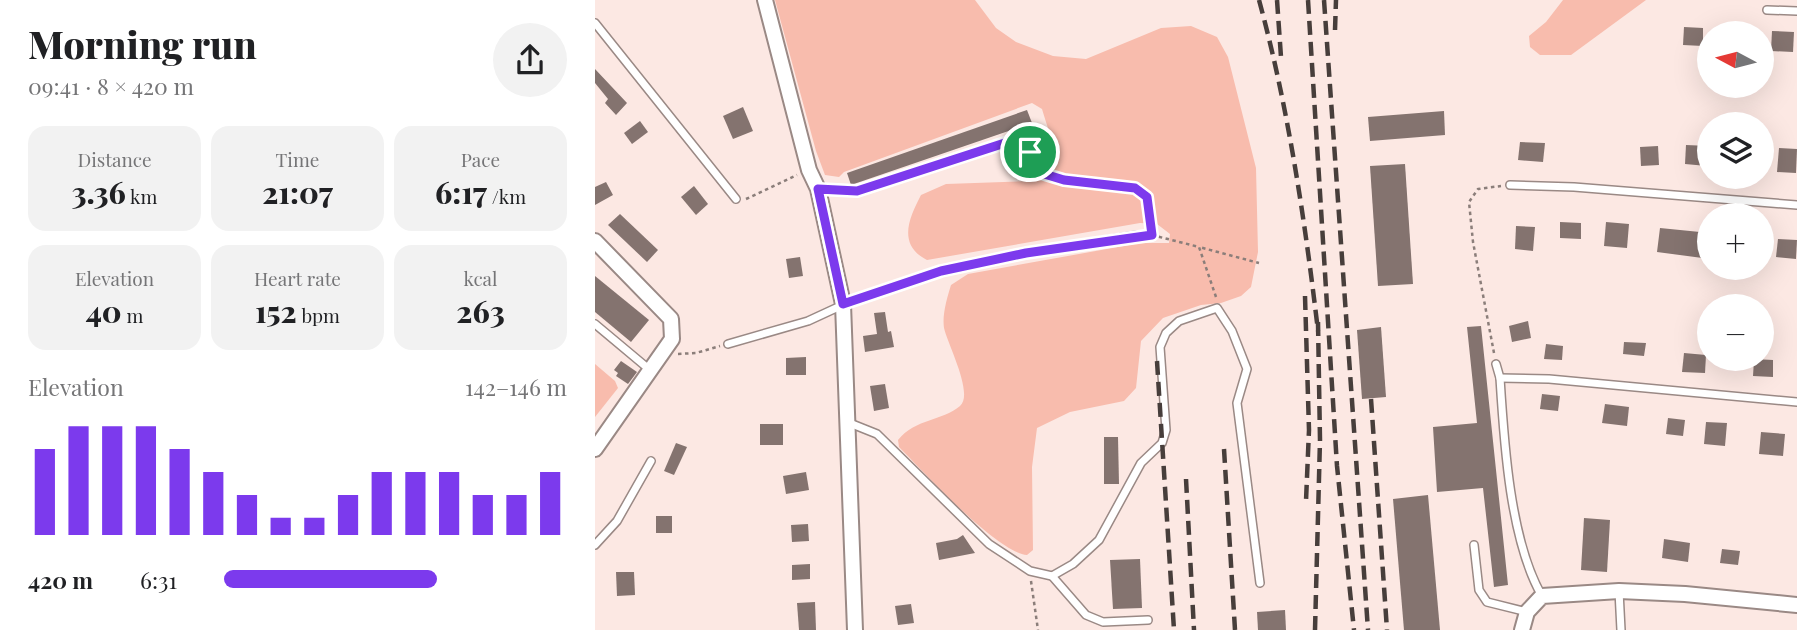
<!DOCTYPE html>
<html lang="en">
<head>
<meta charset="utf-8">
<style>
  :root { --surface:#fff; --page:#f2f2f2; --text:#202124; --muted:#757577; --accent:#7c3aed }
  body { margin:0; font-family:"Playfair Display",serif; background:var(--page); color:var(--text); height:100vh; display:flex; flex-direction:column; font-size:26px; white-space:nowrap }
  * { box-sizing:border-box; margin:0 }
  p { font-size:23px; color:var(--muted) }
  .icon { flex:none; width:38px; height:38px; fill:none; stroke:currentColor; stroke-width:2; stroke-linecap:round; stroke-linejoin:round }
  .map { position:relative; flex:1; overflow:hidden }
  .details { display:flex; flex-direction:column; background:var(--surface); width:595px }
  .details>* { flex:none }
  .needle { width:46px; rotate:277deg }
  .tools { position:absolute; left:1102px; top:21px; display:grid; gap:14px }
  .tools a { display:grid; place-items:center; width:77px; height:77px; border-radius:50%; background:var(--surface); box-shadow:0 7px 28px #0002; font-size:35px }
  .pin { position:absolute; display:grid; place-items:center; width:60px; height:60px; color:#fff; margin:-30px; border:4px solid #fff; border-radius:50%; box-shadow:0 2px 7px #0007 }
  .round { display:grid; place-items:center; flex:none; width:74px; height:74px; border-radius:37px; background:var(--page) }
  .overview { display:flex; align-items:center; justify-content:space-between; height:119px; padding:0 28px }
  h1 { font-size:38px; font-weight:800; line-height:52px }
  .figures { display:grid; grid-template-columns:repeat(3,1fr); gap:10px; height:119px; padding:7px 28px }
  .figures div { display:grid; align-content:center; border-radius:18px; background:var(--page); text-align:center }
  .figures b { font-size:30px; font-weight:800 }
  .figures small { font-size:19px; font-weight:400 }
  .figures p { font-size:19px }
  .chart { height:196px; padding:14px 28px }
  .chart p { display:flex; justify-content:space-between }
  .chart svg { width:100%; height:126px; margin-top:7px; stroke:var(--accent); stroke-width:6 }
  ul { padding:0 28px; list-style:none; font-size:23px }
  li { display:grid; grid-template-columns:112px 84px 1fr; align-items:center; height:52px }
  li i { height:18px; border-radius:9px; background:var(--accent) }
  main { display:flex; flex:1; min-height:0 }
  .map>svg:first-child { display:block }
</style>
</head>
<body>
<main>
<section class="details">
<div class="overview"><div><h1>Morning run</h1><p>09:41 · 8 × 420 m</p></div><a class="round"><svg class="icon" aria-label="share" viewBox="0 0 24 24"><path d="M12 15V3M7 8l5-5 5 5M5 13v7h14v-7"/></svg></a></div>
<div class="figures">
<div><p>Distance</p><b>3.36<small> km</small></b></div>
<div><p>Time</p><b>21:07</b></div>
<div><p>Pace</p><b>6:17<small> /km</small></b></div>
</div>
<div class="figures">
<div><p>Elevation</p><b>40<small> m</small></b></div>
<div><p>Heart rate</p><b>152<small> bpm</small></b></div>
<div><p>kcal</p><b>263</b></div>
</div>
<div class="chart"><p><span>Elevation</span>142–146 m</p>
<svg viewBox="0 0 160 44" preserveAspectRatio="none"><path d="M5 44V14M15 44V6M25 44V6M35 44V6M45 44V14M55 44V22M65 44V30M75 44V38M85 44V38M95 44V30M105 44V22M115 44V22M125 44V22M135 44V30M145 44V30M155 44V22"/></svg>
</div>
<ul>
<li><b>420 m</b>6:31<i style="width:62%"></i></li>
</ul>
</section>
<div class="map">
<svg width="1202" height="630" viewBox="0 0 1202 630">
  <rect width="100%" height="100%" fill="#fce8e3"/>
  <g fill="#f8bcad">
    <path d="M180,0H380L401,28L421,42L458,56L491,59L566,28L596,26L622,37L633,57L661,168L663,252L656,287L646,296L626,303L606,305L568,318L546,341L541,388L529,401L475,412L442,428L437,467L438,550L432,555C401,552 328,471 304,447L303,440C321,418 348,421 365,406C379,394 353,345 349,328C347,315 352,298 356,285L373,274L545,243H574L575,234L562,224L545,223L332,260C302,245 314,218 326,195L351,184L436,181C467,151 458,147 447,109L437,103L249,172L244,177L230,175L221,151Z"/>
    <path d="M968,0H1051L976,55H945L935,47L934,36L951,22Z"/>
    <path d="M0,364L20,381L23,388L0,417Z"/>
  </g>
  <g fill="#84736f">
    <path d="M1089,27L1108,28V46L1088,45Z"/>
    <path d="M1177,31L1199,32L1198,52L1176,51Z"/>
    <path d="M0,69L32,103L21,115L10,103L13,99L0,83Z"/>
    <path d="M148,107L158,131L138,139L128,116Z"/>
    <path d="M432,110L437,123L256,185L252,173Z"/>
    <path d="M849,111L850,135L775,141L773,117Z"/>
    <path d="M45,121L53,132L37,144L29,133Z"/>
    <path d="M925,142L950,143L948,162L923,160Z"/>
    <path d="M1091,145L1114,146L1112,166L1090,164Z"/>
    <path d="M1063,146L1064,165L1046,166L1045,147Z"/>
    <path d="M1184,148L1202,149L1201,173L1182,172Z"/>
    <path d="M810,164L818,284L783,286L775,166Z"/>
    <path d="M11,182L18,195L0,205V187Z"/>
    <path d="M99,186L113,204L101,215L86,197Z"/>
    <path d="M25,214L63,250L52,262L13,225Z"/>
    <path d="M965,222L986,223V239L965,238Z"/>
    <path d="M1011,222L1034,224L1032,248L1009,246Z"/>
    <path d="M921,226L940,227L938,251L920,249Z"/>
    <path d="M1065,228L1115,233V259L1062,252Z"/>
    <path d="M1183,239L1202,240L1201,259L1181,257Z"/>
    <path d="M205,257L208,276L194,278L191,259Z"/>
    <path d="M0,276L54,320L36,342L0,312Z"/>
    <path d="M290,312L293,332L296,331L299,347L270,352L268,336L282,334L279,313Z"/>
    <path d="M933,321L936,338L917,342L914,326Z"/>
    <path d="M886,326L913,585L899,587L888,488L842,492L838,427L882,423L872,327Z"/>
    <path d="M786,327L791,397L767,399L762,330Z"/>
    <path d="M1029,342L1051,343L1049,356L1028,354Z"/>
    <path d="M951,344L968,346L967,360L949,359Z"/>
    <path d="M1089,353L1111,355L1110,373L1087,372Z"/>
    <path d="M211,357V375H191V358Z"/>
    <path d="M1159,359L1178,360V377L1158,376Z"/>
    <path d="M26,361L42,372L33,384L21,376L23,373L19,370Z"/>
    <path d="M290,384L294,408L279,411L275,386Z"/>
    <path d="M947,394L965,396L963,411L945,409Z"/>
    <path d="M1010,404L1034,407L1032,426L1007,423Z"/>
    <path d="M1073,418L1090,420L1088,436L1071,434Z"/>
    <path d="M1111,422L1132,423L1130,446L1109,444Z"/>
    <rect x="165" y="424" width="23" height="21"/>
    <path d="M1166,432L1190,434L1188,456L1164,454Z"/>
    <path d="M509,437H523L524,484H509Z"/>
    <path d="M81,443L92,447L79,475L69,471Z"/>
    <path d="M211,472L214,490L191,494L188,476Z"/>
    <path d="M833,495L845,630H809L798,499Z"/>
    <rect x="61" y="516" width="16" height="17"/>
    <path d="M989,518L1015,520L1012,572L986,570Z"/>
    <path d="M213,524L214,541L197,542L196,525Z"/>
    <path d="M368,535L380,553L344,560L341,543L362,539Z"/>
    <path d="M1069,539L1095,543L1093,562L1067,558Z"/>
    <path d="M1127,549L1145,551L1143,565L1125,563Z"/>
    <path d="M545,559L547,608L518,609L515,560Z"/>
    <path d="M215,564V579L197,580V565Z"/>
    <path d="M21,572H39L40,595L22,596Z"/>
    <path d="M220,602L221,630H204L202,603Z"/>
    <path d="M316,604L319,623L303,625L300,606Z"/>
    <path d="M690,610L691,630H663L662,612Z"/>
  </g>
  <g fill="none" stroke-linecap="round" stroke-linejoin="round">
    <g stroke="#9a8985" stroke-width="10">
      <g id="service">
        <path d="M1172,10L1202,11"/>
        <path d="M0,23L141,199"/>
        <path d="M915,185L979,187L1202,205"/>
        <path d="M223,189L262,191L422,139"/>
        <path d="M0,324L55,370"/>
        <path d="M133,344L213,321L265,297L346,271L431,253L543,235"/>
        <path d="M901,364L905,378C909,442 915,541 947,596"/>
        <path d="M905,378L954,379L1202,402"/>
        <path d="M252,422L282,434L394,544L435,571L457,576L491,615L508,622L553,620"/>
        <path d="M0,545L22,521L56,461"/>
        <path d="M879,545L884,590L892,602L932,612"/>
        <path d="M457,576L478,564L504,540L546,463L567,443L571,430L565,347L571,333L584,321L622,308L637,331L652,369L642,403L665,583"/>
        <path d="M1024,591L1026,630"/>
      </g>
    </g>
    <g stroke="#9a8985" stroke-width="18">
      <g id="minor">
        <path d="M170,0L214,170L223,189L248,304L260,630"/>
        <path d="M0,241L76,319L77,339L0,449"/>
        <path d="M927,630L932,612L947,596L1024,591L1090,594L1202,605"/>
      </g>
    </g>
    <g stroke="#8b7e7a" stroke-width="2.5" stroke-dasharray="3.5 3.5" stroke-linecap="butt">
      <path d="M428,145C436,153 439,167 446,173C472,192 523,175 552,197L557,235"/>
      <path d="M151,199L202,175"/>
      <path d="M557,235L604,247"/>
      <path d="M621,297L604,247L664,263"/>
      <path d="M899,353L878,242L874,202L883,189L906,186"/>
      <path d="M83,354L101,353L125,346"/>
      <path d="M436,581L443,630"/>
    </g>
    <use href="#service" stroke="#fff" stroke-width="7"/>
    <use href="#minor" stroke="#fff" stroke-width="14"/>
    <g stroke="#473e3b" stroke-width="4.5" stroke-dasharray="14 7" stroke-linecap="butt">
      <path d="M664,0C693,106 710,221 723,331"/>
      <path d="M682,0L686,57"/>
      <path d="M713,0L742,466L759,630"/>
      <path d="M729,0L773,630"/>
      <path d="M740,30L741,0"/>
      <path d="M710,296L714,430L711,501"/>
      <path d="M562,361L579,630"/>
      <path d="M776,399L792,630"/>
      <path d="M629,449L640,630"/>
      <path d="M591,479L599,630"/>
      <path d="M720,630L725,440L723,322"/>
    </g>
  </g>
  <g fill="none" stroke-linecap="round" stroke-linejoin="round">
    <g stroke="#fff" stroke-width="14">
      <path id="route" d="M422,139L435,152L446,173L469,180L540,188L552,197L557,235L431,253L346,271L248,304L223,189L262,191Z"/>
    </g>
    <use href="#route" stroke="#7c3aed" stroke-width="9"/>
  </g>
</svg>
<div class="tools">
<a><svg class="needle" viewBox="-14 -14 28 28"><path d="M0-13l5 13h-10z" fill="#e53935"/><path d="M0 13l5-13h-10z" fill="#757577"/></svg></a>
<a><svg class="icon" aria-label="layers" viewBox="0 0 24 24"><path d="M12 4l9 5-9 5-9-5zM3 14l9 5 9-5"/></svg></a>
<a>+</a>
<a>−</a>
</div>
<div class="pin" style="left:435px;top:152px;background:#1e9e55"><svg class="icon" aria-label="arrive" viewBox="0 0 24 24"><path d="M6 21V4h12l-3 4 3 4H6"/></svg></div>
</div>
</main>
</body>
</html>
